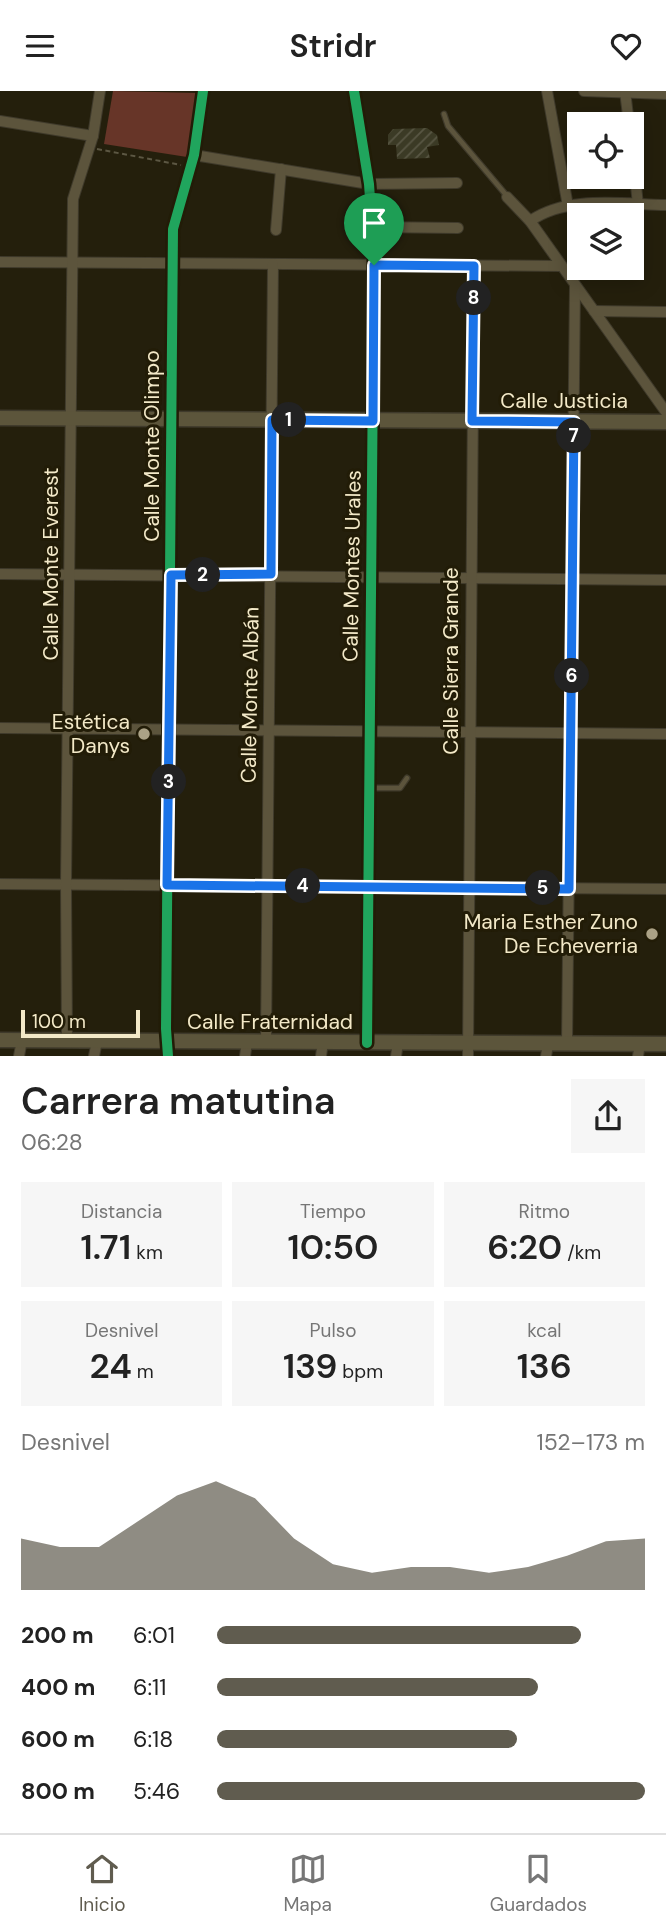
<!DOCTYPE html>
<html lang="es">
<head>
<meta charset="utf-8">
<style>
  :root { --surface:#fff; --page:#f6f6f6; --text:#222; --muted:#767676; --line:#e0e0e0; --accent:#605c4f }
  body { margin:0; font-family:"DM Sans",sans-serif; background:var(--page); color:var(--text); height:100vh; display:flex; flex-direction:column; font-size:26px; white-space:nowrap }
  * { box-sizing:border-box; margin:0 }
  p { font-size:23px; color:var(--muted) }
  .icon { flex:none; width:38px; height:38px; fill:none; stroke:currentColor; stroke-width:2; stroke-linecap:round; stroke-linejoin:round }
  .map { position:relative; height:965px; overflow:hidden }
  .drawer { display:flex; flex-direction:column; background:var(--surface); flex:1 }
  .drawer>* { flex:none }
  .buttons { position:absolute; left:567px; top:21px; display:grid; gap:14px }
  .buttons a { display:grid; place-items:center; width:77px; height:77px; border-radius:0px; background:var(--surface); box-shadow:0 4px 18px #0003; font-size:35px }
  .scale { position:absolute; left:21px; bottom:18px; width:119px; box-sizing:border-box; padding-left:7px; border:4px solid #f3e9c8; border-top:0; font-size:19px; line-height:24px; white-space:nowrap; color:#f3e9c8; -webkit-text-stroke:5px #221c07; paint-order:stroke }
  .pin { position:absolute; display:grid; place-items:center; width:60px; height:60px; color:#fff; margin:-72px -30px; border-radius:50% 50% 50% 0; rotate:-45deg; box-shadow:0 0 7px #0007 }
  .pin .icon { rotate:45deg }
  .km { position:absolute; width:35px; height:35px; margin:-18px; border-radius:50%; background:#222; color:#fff; font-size:19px; line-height:35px; text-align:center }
  .round { display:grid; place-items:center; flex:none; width:74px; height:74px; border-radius:0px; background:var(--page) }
  .head { display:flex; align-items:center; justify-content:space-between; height:119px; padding:0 21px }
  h1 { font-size:38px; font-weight:600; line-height:52px }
  .metrics { display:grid; grid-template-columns:repeat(3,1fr); gap:10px; height:119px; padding:7px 21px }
  .metrics div { display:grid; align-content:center; border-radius:0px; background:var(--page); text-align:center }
  .metrics b { font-size:35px; font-weight:600 }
  .metrics small { font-size:19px; font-weight:400 }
  .metrics p { font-size:19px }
  .chart { height:196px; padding:14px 21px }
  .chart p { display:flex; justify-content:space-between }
  .chart svg { width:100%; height:126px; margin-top:7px; fill:var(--accent); opacity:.7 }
  ul { padding:0 21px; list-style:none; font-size:23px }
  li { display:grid; grid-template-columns:112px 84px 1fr; align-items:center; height:52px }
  li i { height:18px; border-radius:9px; background:var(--accent) }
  header { display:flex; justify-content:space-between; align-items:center; height:91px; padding:0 21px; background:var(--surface); font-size:32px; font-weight:600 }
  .dock { display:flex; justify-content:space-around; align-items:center; height:98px; border-top:2px solid var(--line); background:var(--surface); font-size:19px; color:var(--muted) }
  .dock a { display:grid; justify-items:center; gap:4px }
  .dock .selected { color:var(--accent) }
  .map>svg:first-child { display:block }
</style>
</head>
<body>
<header><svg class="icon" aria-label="menu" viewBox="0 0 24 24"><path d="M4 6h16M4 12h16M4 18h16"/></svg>Stridr<svg class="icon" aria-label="heart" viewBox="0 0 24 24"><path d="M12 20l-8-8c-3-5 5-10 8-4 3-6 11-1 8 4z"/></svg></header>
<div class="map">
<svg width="666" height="965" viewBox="0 0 666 965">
  <defs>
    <pattern id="building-hatch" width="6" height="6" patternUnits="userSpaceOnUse" patternTransform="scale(1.75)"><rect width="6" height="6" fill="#3b3a25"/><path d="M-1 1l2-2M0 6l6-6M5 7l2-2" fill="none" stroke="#585643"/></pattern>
  </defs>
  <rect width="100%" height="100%" fill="#241f0c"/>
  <path fill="#673528" d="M113,0L198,2L187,66L104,53Z"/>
  <path fill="url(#building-hatch)" d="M427,37L437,44L439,54L427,56L430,67L397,68L396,54H388V44L393,38Z"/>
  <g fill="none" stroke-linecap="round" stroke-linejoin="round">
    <g stroke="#3f3a2b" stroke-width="7">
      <g id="lane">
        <path d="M444,23L448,35L507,105"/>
        <path d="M371,697H400L407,687"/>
      </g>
    </g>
    <g stroke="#3f3a2b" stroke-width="12">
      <g id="street">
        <path d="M354,0L369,93L374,165L367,952"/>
        <path d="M547,0L568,115"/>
        <path d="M584,0L666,3"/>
        <path d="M625,0L629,33"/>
        <path d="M0,30L93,45"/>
        <path d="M632,56L638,114"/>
        <path d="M194,64L369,93L457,92"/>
        <path d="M507,106L530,130L666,321"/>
        <path d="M530,130C568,104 621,113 666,114"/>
        <path d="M372,136L458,137"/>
        <path d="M276,139L281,78"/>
        <path d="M0,171L561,175"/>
        <path d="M594,220L666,221"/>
        <path d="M0,483L666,489"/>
        <path d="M0,637L666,643"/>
        <path d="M0,793L666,798"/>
        <path d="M67,949L66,794L73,108L93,45L100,0"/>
        <path d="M266,951L273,173"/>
        <path d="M567,954L575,194"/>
        <path d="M19,965L22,949"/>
        <path d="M94,965L97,950"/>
        <path d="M168,965L166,938L173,138L194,64L203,0"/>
        <path d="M245,965L247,951"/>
        <path d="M321,965L323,951"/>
        <path d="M396,965L398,952"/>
        <path d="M468,965L474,175"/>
        <path d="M546,965L548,954"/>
        <path d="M638,965L640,953"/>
      </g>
    </g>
    <g stroke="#3f3a2b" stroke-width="17">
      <g id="secondary">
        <path d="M0,327L666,331"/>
        <path d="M0,949L666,953"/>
      </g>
    </g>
    <path stroke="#5c5743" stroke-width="2" stroke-dasharray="5 3.5" stroke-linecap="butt" d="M97,58L181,74"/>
    <use href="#lane" stroke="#5c543c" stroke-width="4.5"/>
    <use href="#street" stroke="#5c543c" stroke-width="10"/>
    <use href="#secondary" stroke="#5c553b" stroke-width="14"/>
    <g stroke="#221c07" stroke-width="15">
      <g id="cycleway">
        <path d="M354,0L369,93L374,165L367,952"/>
        <path d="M168,965L166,938L173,138L194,64L203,0"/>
      </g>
    </g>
    <use href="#cycleway" stroke="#20a55d" stroke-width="10"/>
  </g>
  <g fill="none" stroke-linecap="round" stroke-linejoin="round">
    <g stroke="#fff" stroke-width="14">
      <path id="route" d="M374,174L474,175L472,330L574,331L569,798L167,794L171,484L271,483L272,329L373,330Z"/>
    </g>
    <use href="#route" stroke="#1a73e8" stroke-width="9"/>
  </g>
  <g fill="#aba286" stroke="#221c07" stroke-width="2.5">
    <circle cx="144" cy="643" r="7"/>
    <circle cx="652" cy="843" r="7"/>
  </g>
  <g text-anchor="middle" stroke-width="6" stroke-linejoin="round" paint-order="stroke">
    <g font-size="21" fill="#f3e9c8" stroke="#221c07">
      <text x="564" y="317">Calle Justicia</text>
      <text transform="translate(152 355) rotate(-90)" y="7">Calle Monte Olimpo</text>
      <text transform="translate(51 473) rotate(-90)" y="7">Calle Monte Everest</text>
      <text transform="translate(352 475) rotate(-89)" y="7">Calle Montes Urales</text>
      <text transform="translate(451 570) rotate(-90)" y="7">Calle Sierra Grande</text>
      <text transform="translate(250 604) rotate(-89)" y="7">Calle Monte Albán</text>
      <text x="270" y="938">Calle Fraternidad</text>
    </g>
    <g font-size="21" fill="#f3e9c8" stroke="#221c07" text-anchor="end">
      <text x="130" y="638">Estética<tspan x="130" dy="24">Danys</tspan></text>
      <text x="638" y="838">Maria Esther Zuno<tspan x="638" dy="24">De Echeverria</tspan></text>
    </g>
  </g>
</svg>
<div class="buttons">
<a><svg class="icon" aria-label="locate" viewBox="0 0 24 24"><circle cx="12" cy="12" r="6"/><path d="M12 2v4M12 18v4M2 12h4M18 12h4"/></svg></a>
<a><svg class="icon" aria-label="layers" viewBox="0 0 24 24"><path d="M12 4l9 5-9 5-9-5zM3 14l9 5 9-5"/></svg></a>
</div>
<div class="scale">100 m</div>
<div class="pin" style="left:374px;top:174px;background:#1e9e55"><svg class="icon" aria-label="arrive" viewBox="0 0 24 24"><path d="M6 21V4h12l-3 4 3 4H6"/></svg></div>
<b class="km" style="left:289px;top:329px">1</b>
<b class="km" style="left:203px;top:484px">2</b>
<b class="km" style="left:169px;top:691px">3</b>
<b class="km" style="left:303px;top:795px">4</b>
<b class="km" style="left:543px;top:797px">5</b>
<b class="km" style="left:572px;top:585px">6</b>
<b class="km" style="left:574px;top:345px">7</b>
<b class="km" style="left:474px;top:207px">8</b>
</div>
<section class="drawer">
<div class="head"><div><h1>Carrera matutina</h1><p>06:28</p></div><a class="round"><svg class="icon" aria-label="share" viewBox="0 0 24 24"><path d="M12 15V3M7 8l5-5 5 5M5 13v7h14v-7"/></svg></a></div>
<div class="metrics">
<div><p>Distancia</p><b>1.71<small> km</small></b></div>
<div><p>Tiempo</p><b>10:50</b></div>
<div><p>Ritmo</p><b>6:20<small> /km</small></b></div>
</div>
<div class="metrics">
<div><p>Desnivel</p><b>24<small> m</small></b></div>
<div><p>Pulso</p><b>139<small> bpm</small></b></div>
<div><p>kcal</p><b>136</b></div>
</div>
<div class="chart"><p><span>Desnivel</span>152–173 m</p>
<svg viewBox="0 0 160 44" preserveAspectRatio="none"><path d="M0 44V26L10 29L20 29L30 20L40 11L50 6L60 12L70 26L80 35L90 38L100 36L110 36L120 38L130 36L140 32L150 27L160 26V44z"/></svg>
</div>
<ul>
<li><b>200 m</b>6:01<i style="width:85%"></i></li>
<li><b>400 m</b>6:11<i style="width:75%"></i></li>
<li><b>600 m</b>6:18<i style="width:70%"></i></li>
<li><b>800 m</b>5:46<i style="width:100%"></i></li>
</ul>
</section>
<nav class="dock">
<a class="selected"><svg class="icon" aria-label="home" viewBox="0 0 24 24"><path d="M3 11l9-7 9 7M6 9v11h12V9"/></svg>Inicio</a>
<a><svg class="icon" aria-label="map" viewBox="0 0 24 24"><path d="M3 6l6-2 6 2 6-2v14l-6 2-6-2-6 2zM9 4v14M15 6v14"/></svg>Mapa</a>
<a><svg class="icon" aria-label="saved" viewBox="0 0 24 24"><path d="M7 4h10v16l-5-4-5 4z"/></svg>Guardados</a>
</nav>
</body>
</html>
